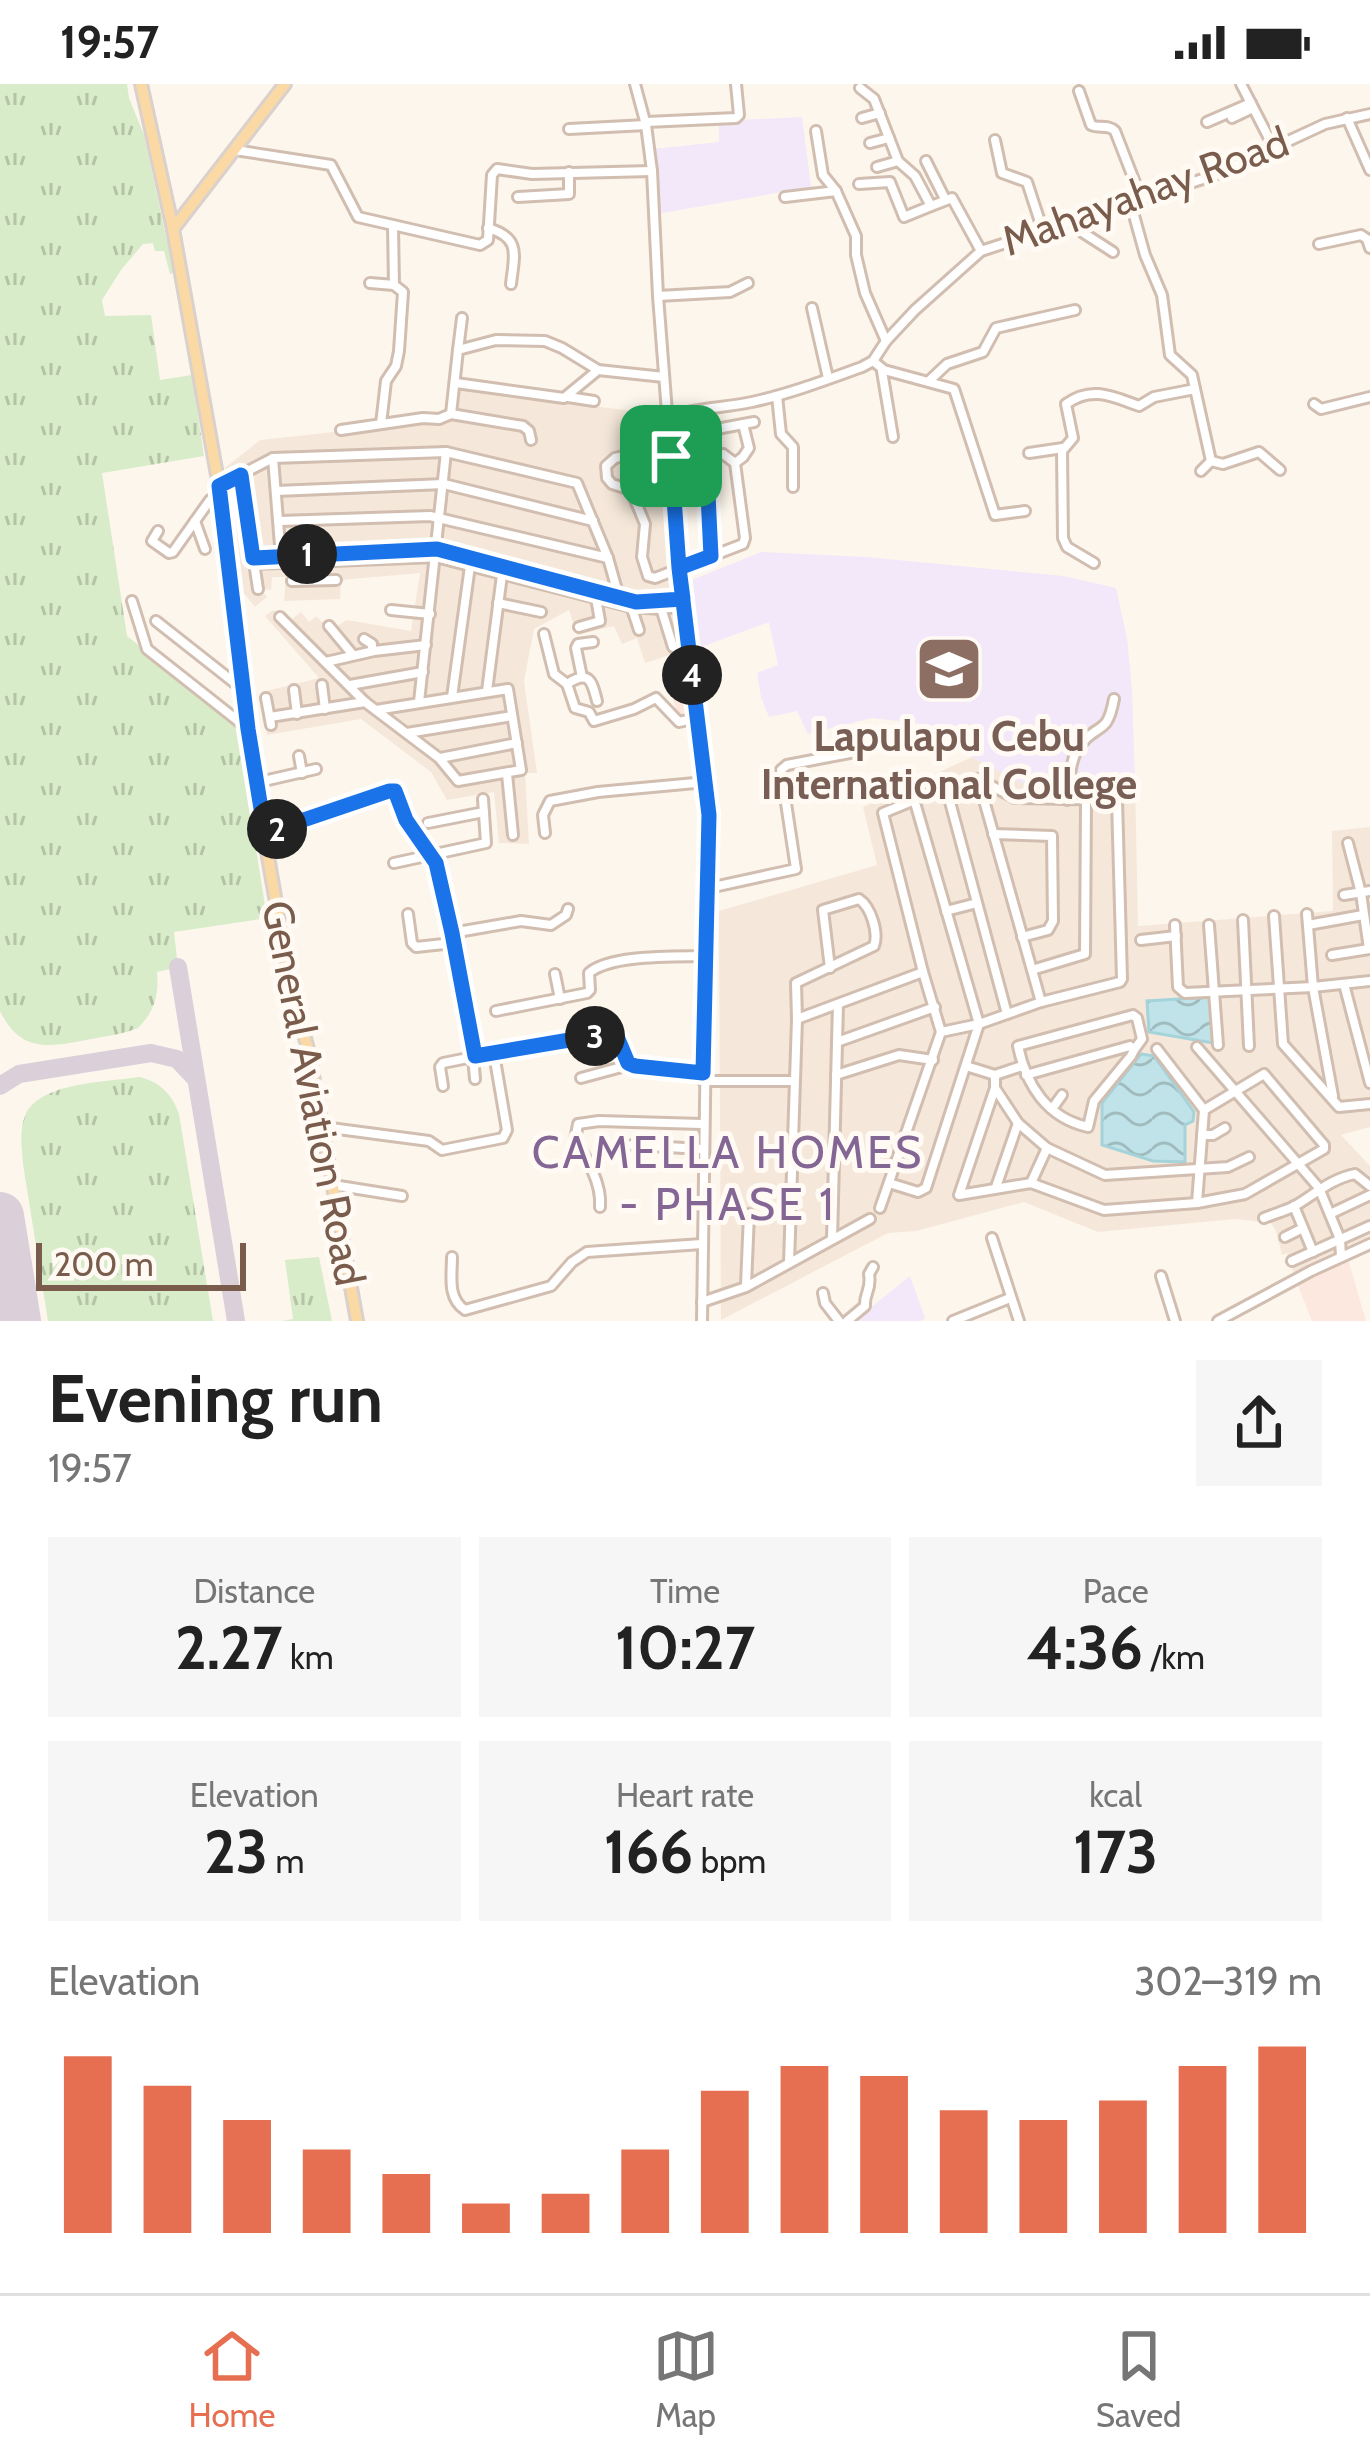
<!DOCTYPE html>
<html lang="en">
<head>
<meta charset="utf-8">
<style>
  :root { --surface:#fff; --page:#f6f6f6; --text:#222; --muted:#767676; --line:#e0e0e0; --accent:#e76f51 }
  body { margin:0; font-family:Cabin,sans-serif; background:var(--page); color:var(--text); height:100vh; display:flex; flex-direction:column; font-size:45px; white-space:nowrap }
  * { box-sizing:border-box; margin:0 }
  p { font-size:39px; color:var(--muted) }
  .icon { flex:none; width:66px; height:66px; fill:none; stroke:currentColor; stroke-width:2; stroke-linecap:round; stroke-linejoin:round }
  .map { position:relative; height:1237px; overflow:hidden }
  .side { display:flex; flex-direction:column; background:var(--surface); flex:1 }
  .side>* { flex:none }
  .scale { position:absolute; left:36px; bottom:30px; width:210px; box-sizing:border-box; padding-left:12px; border:6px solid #7a5c4d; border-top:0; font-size:33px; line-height:42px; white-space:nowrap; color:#7a5c4d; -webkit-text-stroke:9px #fffaf3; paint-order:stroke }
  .pin { position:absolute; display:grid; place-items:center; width:102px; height:102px; color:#fff; margin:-51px; border-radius:24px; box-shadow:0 6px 18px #0006 }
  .km { position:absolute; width:60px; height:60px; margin:-30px; border-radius:50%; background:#222; color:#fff; font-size:33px; line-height:60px; text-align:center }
  .round { display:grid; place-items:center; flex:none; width:126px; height:126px; border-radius:0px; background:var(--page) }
  .overview { display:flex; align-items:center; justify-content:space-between; height:204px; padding:0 48px }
  h1 { font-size:66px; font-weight:800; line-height:90px }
  .stats { display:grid; grid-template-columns:repeat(3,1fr); gap:18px; height:204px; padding:12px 48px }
  .stats div { display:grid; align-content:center; border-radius:0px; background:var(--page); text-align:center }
  .stats b { font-size:60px; font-weight:800 }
  .stats small { font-size:33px; font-weight:400 }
  .stats p { font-size:33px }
  .chart { height:336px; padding:24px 48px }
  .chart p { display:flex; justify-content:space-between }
  .chart svg { width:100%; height:216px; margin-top:12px; stroke:var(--accent); stroke-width:6 }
  .status { display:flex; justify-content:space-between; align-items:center; height:84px; padding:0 60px; background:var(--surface); direction:ltr }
  .status svg { height:33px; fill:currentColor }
  .tab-bar { display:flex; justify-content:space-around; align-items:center; height:168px; border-top:3px solid var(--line); background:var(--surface); font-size:33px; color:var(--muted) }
  .tab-bar a { display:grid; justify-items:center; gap:6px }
  .tab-bar .selected { color:var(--accent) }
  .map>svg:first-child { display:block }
</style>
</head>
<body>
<div class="status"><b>19:57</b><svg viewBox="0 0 49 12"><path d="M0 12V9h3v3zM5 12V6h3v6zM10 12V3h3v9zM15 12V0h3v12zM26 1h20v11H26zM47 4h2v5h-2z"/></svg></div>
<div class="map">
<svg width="1370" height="1237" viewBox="0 0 1370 1237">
  <defs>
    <pattern id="grass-tufts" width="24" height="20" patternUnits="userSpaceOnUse" patternTransform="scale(3)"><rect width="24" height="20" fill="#d8ecc9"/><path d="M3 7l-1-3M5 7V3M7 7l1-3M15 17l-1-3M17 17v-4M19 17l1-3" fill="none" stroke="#b4c2a5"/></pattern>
    <pattern id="water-waves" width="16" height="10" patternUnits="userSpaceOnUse" patternTransform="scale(3)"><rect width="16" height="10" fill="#bfe3e8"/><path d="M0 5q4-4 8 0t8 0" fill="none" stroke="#a0bbbe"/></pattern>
  </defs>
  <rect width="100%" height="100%" fill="#fdf6ec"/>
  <g fill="#f5e8da">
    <path d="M459,304L661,331L682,567L645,579L637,554L622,560L614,542L577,551L569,526L534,545L524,597L537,689H525L529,760L499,759L494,708L447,716L431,688L361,635L267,651L262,608L319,594L265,532L273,526L290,537L301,528L309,538L316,532L324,540L332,535L337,542L347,536L411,547L420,489L341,496L340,515L284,517L286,493H272L271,506L261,505L267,513L255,523L242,507L225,384L260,356L446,336Z"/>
    <path d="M972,673L1021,699L1135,696L1138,842L1333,827L1332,747L1370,743V1043L1341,1051L1370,1082V1155L1294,1190L1287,1169L1282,1171L1276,1147L1271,1139L1235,1135L1098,1148L1024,1118L916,1147L888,1149L721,1236L719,827L877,781L863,723Z"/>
  </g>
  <g fill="#fde8e0">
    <path d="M684,574L692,633L679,637L663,579Z"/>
    <path d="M1348,1175L1366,1237H1312L1297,1199Z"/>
  </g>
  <g fill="#f3e8fa">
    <path d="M802,33L811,103L657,130L653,65L719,58V37Z"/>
    <path d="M761,468L866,473L1064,492L1116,504L1127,554L1132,607L1135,696L1021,699L972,673L966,660L937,656L931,641L872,634L808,650L797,627L769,633L761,613L757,589L778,581L769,538L693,566L687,498Z"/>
    <path d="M910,1192L925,1234L921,1237H854Z"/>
  </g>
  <g fill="url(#grass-tufts)">
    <path d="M0,0H127L129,14L144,51L174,189L170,190L164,167H155L153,159L143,160L121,186L102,216L105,232L151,231L160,296L192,291L204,372L102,389L127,552L236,639L267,834L174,848L178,883L157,888C159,911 155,927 138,944C124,950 107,952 91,955C50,963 21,970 0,927Z"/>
    <path d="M139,993C159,997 172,1010 179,1030L213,1237H48L23,1080C22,1064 19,1047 25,1032C38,998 107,998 139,993Z"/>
    <path d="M319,1173L332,1237H282L293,1235L285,1176Z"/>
  </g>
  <g fill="url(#water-waves)" stroke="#a5d3da" stroke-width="3">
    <path d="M1211,913L1213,959L1149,948L1147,917Z"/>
    <path d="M1141,970L1154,972L1194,1028L1193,1037L1185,1041V1078L1153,1077L1102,1061V1019Z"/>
  </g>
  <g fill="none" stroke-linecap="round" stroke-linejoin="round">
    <g stroke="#dbcfda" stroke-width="18">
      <path d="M178,883L236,1237"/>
      <path d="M0,1002L19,990L151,969L177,975L194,993"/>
    </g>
    <path stroke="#dbcfda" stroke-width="48" d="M0,1132L17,1237"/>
    <g stroke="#d1beb0" stroke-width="14">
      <g id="minor">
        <path d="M635,0L646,41L652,87L658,212L679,484L709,731L702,1237"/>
        <path d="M1241,0L1274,64"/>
        <path d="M860,4L874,15L898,77L915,92L931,122L952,114L981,167"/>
        <path d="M1079,7L1091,41C1099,45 1108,40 1115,47L1141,114"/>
        <path d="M862,34L880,29"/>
        <path d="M1232,34L1253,24"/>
        <path d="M1347,34L1370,86"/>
        <path d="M646,38L736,34L739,31L736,0"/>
        <path d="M1207,38L1251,19"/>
        <path d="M569,45L646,41"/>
        <path d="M816,47L823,91L836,107"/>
        <path d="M995,56L1002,89L1027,98L1043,147"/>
        <path d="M870,59L889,54"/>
        <path d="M235,66L331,81L358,133L480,161L488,156L492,91L497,85L532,90L652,87"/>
        <path d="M926,77L945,115"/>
        <path d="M877,83L898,77"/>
        <path d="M859,100L890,98L904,133L931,122"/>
        <path d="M518,113L569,110V88"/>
        <path d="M785,113L836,107L856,152V171L865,209L886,257"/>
        <path d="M1130,117L1145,171L1162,211L1170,271L1192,291L1211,377L1201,387"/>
        <path d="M1075,136L1082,148L1113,168"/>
        <path d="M488,144C522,154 514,172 511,200"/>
        <path d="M1319,160L1361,151L1367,155L1370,164"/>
        <path d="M370,199L394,201"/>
        <path d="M658,212L730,208L748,199"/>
        <path d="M812,224L828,294"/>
        <path d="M458,266L462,234"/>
        <path d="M873,277L884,286L954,305L995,431L1025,427"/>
        <path d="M882,287L893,353"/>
        <path d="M930,296L947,280L983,268L996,244L1075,226"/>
        <path d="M456,299L564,314L598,286"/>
        <path d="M777,312L781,350L793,363V403"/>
        <path d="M568,313L594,317"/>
        <path d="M1314,320L1321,325L1370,313"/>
        <path d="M451,330L523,342L529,347L531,356"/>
        <path d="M667,333C695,324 723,324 752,318C789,310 826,296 862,283L873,277L886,257L915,226L981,167L1215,91L1325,40L1370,30"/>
        <path d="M381,340L386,297L396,282L399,267L403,208L394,201L393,142"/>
        <path d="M341,346L423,334L439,335L451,330L458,266L496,256L545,257L562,264L598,286L664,293"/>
        <path d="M636,369L671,372L723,370L735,379L745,454L743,460L655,494L648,492L642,473L645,440L631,406L612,400L607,394L606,382L615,374Z"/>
        <path d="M1029,369L1063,364"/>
        <path d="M273,374L281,474"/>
        <path d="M1211,377L1223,380L1259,368L1280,386"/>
        <path d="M735,379L743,373L749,364L743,340"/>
        <path d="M241,391L258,505"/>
        <path d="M219,402L273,374L446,368L577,399L608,474L621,520"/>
        <path d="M276,407L444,400L593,437"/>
        <path d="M195,437L205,465"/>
        <path d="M280,437L430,432L608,474"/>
        <path d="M158,447L152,457L169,469L173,468L210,416L220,411"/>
        <path d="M711,472L704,350L706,347L754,338"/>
        <path d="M253,474L437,465L636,518H659L684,515"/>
        <path d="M1094,479L1067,463L1063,454L1062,367L1073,354L1066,320C1092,301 1114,313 1139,322L1154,313L1195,305"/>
        <path d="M254,480L436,473L631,523L661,525L685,522"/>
        <path d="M292,497L336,496"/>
        <path d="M132,517L147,565L247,644"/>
        <path d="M498,519L541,528"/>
        <path d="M630,519L639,546"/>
        <path d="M661,524L673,563"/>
        <path d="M391,526L430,530"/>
        <path d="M280,533L365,618L439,674L458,697L521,686L508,605L376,626"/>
        <path d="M156,537L236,600L242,602"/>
        <path d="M329,542L353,571"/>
        <path d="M579,543L600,537L596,514"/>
        <path d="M544,550L554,590L567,600L575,624L589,628L594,637L634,625L656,614L679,638L697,634"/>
        <path d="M364,555L372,560V567"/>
        <path d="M326,578L374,567L426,561"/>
        <path d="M582,593L576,564L578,560L593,558"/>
        <path d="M567,600C590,585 592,598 597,617"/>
        <path d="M322,601L325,625"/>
        <path d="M350,601L423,588"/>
        <path d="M294,606L297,630"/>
        <path d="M487,607L502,491"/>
        <path d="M452,613L470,482"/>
        <path d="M266,614L271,641"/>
        <path d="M419,618L446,368"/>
        <path d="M270,633L365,618"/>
        <path d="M407,649L512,632"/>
        <path d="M299,672L302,689"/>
        <path d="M440,674L517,659"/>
        <path d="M507,690L513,751"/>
        <path d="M978,695L1041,918"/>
        <path d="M255,699L316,685"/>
        <path d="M946,703L1007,930"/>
        <path d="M1067,716C1069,699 1070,673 1081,660C1099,638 1107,652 1114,615"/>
        <path d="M428,739L484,728"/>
        <path d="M265,749L389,707H395L408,740L436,779L475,972L611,949C624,957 621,975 635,983L703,989"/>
        <path d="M545,749L543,731L550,717L598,708L706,698"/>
        <path d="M993,750L1052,752L1053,837L1048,846L1022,853"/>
        <path d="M1348,759L1361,809L1369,865"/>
        <path d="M394,779L486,759L483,715"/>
        <path d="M709,804L796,785L781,686L787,681L855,668"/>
        <path d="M1344,811L1370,807"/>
        <path d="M946,827L977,819"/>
        <path d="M408,830L412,859L416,863L453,859"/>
        <path d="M1307,830L1313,903L1333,1012"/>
        <path d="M1274,832L1283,960L1339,1023L1370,1020"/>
        <path d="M1243,836L1249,962"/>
        <path d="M1175,841L1178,903L1185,909L1313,903L1370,897"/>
        <path d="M1209,841L1218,961"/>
        <path d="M1308,841L1363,831"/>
        <path d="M452,849L521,837L551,841L566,831L568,825"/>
        <path d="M1141,856L1176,852"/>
        <path d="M1332,871L1369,865"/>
        <path d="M1032,886L1085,870L1086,715"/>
        <path d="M555,890L560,915"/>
        <path d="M1344,900L1370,999"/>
        <path d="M496,927L587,909L590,906L589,889C611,870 677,873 707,872"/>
        <path d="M797,935L923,888"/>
        <path d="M837,958L935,923"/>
        <path d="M1197,963L1319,1104L1340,1155L1341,1173"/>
        <path d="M1157,965L1204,1026L1197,1119"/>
        <path d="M966,982L995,991L1022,982"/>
        <path d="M836,991L899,971L933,976"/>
        <path d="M995,991V1004L959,1111L1031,1099L1104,1126L1197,1119L1245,1110L1324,1065V1061L1264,990L1204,1026"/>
        <path d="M1026,991L1130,962L1134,966L1131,972L1094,1017L1088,1043C1047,1034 1026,1001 1018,962L1133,931L1137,934L1142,955L1134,966"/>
        <path d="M581,994L629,981"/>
        <path d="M703,997H794"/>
        <path d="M443,1002L440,983L443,979L473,973L475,995"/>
        <path d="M995,1004L1018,1039L1047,1064L1105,1091L1228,1083L1249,1073"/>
        <path d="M1052,1025L1062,1011"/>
        <path d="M323,1043L429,1057L442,1066L503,1054L507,1046L494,970"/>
        <path d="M1202,1051H1213L1225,1044"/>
        <path d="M632,1061L702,1065"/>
        <path d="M889,1099L918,1108L926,1104L979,940L914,715"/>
        <path d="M1031,1099L1047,1064"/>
        <path d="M333,1101L402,1112"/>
        <path d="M996,1103L1018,1039"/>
        <path d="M1294,1122L1313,1168"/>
        <path d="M600,1123C602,1099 587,1075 575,1056L578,1040L599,1037L702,1040"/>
        <path d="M880,1124L941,948L923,888L883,729L946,703L978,695L1015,714L1117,716L1122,895L1120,898L1041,918L979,940L941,948"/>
        <path d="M1330,1130L1370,1111"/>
        <path d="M1264,1134C1274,1130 1284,1127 1293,1123C1314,1111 1330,1095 1355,1090L1370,1102"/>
        <path d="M1285,1153L1303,1144"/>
        <path d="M992,1154L1019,1237"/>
        <path d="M832,1155L838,920"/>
        <path d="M452,1173C452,1192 447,1214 465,1226L551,1202L572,1178L587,1168L702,1160"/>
        <path d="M1292,1177L1370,1142"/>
        <path d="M789,1179L797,935L796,899L874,862C879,849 871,823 859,815L823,826L830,884"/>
        <path d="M1161,1192L1175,1237"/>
        <path d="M746,1201L749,1130"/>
        <path d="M823,1209L825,1219L839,1237"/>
        <path d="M702,1218L746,1203L870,1135"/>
        <path d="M847,1237L865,1222C864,1208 872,1207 869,1190L873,1183"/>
        <path d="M953,1237L1010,1214"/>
        <path d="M1218,1237L1311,1187L1370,1160"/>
      </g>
    </g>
    <g stroke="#dad1cd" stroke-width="16">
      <g id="major">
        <path d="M141,0L173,145L219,402L255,699L290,898L309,969L357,1237"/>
        <path d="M173,145L285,0"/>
      </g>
    </g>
    <use href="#minor" stroke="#fff" stroke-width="8"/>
    <use href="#major" stroke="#fbd9a5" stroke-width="10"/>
  </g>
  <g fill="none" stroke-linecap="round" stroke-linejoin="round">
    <g stroke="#fff" stroke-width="24">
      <path id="route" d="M671,372L679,484L683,515L636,518L437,465L253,474L241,391L219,402L248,645L265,749L389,707H395L406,736L436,779L452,849L475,972L611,949L618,955L628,979L635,982L703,989L709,731L679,484L711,472L706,370L671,372"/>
    </g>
    <use href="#route" stroke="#1a73e8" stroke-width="15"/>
  </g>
  <defs>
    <g id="university-square" transform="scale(3.45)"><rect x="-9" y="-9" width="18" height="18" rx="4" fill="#8d6e63" stroke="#fffaf3"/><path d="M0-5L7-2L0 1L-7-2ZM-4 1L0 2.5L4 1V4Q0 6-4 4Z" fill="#fff"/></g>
  </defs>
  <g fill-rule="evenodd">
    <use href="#university-square" x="949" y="585"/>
  </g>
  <g text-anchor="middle" stroke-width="10" stroke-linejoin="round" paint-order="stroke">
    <g font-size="42" fill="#7a5c4d" stroke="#fffaf3">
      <text transform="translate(1145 107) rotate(-20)" y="15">Mahayahay Road</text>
      <text transform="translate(314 1009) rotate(79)" y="15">General Aviation Road</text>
    </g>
    <g font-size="42" font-weight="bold" fill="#785e54" stroke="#fffaf3">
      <text x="949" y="667">Lapulapu Cebu<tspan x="949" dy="48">International College</tspan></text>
    </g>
    <g font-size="45" letter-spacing="3" fill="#846695" stroke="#fffaf3">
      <text x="728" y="1084">CAMELLA HOMES<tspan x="728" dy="52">- PHASE 1</tspan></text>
    </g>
  </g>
</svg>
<div class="scale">200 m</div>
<div class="pin" style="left:671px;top:372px;background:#1e9e55"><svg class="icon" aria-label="arrive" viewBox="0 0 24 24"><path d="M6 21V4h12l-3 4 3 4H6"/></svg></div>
<b class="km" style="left:307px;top:470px">1</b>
<b class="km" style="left:277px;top:745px">2</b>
<b class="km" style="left:595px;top:952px">3</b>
<b class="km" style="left:692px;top:591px">4</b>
</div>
<section class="side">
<div class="overview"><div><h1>Evening run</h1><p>19:57</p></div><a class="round"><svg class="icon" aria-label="share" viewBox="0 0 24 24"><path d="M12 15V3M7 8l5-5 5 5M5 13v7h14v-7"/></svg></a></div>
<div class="stats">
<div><p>Distance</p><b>2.27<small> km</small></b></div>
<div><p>Time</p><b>10:27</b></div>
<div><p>Pace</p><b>4:36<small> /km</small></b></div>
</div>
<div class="stats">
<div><p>Elevation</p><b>23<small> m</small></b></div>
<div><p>Heart rate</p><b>166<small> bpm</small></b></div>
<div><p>kcal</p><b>173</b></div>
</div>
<div class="chart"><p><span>Elevation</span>302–319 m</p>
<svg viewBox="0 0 160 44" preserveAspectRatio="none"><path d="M5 44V8M15 44V14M25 44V21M35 44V27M45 44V32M55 44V38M65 44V36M75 44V27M85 44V15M95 44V10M105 44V12M115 44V19M125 44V21M135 44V17M145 44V10M155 44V6"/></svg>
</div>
</section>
<nav class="tab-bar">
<a class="selected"><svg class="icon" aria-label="home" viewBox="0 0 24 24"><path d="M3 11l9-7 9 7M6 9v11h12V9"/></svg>Home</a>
<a><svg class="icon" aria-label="map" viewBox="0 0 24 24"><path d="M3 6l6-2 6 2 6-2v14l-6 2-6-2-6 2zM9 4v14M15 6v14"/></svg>Map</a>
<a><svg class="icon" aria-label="saved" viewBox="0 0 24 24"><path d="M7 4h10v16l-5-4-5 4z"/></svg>Saved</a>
</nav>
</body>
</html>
